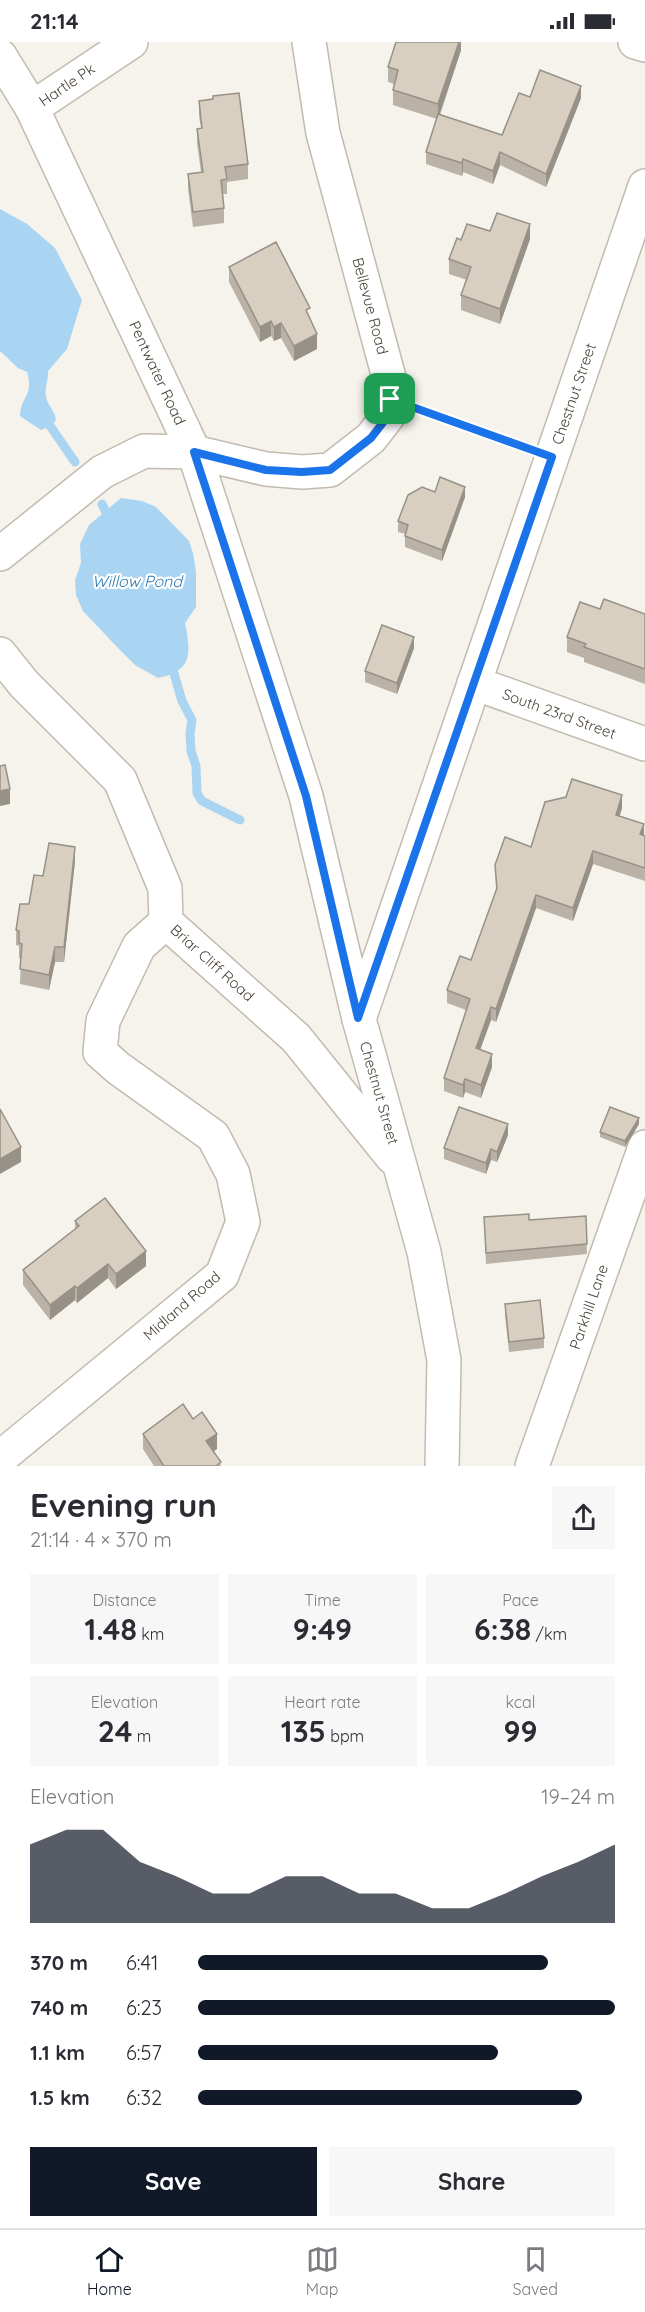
<!DOCTYPE html>
<html lang="en">
<head>
<meta charset="utf-8">
<style>
  :root { --surface:#fff; --page:#f7f7f7; --text:#2b2b33; --muted:#7c7c81; --line:#e1e1e2; --accent:#111827 }
  body { margin:0; font-family:Quicksand,sans-serif; background:var(--page); color:var(--text); height:100vh; display:flex; flex-direction:column; font-size:22px; white-space:nowrap }
  * { box-sizing:border-box; margin:0 }
  p { font-size:20px; color:var(--muted) }
  .icon { flex:none; width:33px; height:33px; fill:none; stroke:currentColor; stroke-width:2; stroke-linecap:round; stroke-linejoin:round }
  .map { position:relative; height:1424px; overflow:hidden }
  .sheet { display:flex; flex-direction:column; background:var(--surface); flex:1 }
  .sheet>* { flex:none }
  .pin { position:absolute; display:grid; place-items:center; width:51px; height:51px; color:#fff; margin:-26px; border-radius:12px; box-shadow:0 3px 9px #0006 }
  .round { display:grid; place-items:center; flex:none; width:63px; height:63px; border-radius:0px; background:var(--page) }
  .head { display:flex; align-items:center; justify-content:space-between; height:102px; padding:0 30px }
  h1 { font-size:33px; font-weight:800; line-height:45px }
  .figures { display:grid; grid-template-columns:repeat(3,1fr); gap:9px; height:102px; padding:6px 30px }
  .figures div { display:grid; align-content:center; border-radius:0px; background:var(--page); text-align:center }
  .figures b { font-size:30px; font-weight:800 }
  .figures small { font-size:16px; font-weight:400 }
  .figures p { font-size:16px }
  .chart { height:168px; padding:12px 30px }
  .chart p { display:flex; justify-content:space-between }
  .chart svg { width:100%; height:108px; margin-top:6px; fill:var(--accent); opacity:.7 }
  .primary-button { display:flex; gap:12px; margin-top:auto; padding:12px 30px }
  .primary-button a { flex:1; height:69px; border-radius:0px; background:var(--accent); color:#fff; font-size:24px; font-weight:800; line-height:69px; text-align:center }
  .primary-button a+a { background:var(--page); color:var(--text) }
  ul { padding:0 30px; list-style:none; font-size:20px }
  li { display:grid; grid-template-columns:96px 72px 1fr; align-items:center; height:45px }
  li i { height:15px; border-radius:8px; background:var(--accent) }
  .status { display:flex; justify-content:space-between; align-items:center; height:42px; padding:0 30px; background:var(--surface); direction:ltr }
  .status svg { height:16px; fill:currentColor }
  .tab-bar { display:flex; justify-content:space-around; align-items:center; height:84px; border-top:2px solid var(--line); background:var(--surface); font-size:16px; color:var(--muted) }
  .tab-bar a { display:grid; justify-items:center; gap:3px }
  .tab-bar .on { color:var(--accent) }
  .map>svg:first-child { display:block }
</style>
</head>
<body>
<div class="status"><b>21:14</b><svg viewBox="0 0 49 12"><path d="M0 12V9h3v3zM5 12V6h3v6zM10 12V3h3v9zM15 12V0h3v12zM26 1h20v11H26zM47 4h2v5h-2z"/></svg></div>
<div class="map">
<svg width="645" height="1424" viewBox="0 0 645 1424">
  <rect width="100%" height="100%" fill="#f6f3ec"/>
  <g fill="#a9d4f2">
    <path d="M0,167L27,182L55,206L82,258L67,307L48,329C49,338 44,345 46,354C47,363 55,368 56,378L51,384L41,388L20,374C21,354 34,354 27,330L18,326L0,309Z"/>
    <path d="M121,456L142,459L156,465L189,499L193,511L196,530V565L185,581C191,611 193,629 158,636L135,623L118,606L83,569L76,553L75,538L81,521L80,502L89,483Z"/>
  </g>
  <g fill="none" stroke-linecap="round" stroke-linejoin="round">
    <g stroke="#a9d4f2" stroke-width="9">
      <path d="M44,375L75,420"/>
      <path d="M102,462L110,479"/>
      <path d="M171,621L182,659L192,678L190,691L191,709L196,724L197,751L202,759L240,778"/>
    </g>
    <g stroke="#c2bbae" stroke-width="36">
      <g id="minor">
        <path d="M635,0L645,3"/>
        <path d="M0,14L32,66L194,410L306,754L359,977L424,1210L444,1318L442,1424"/>
        <path d="M32,66L131,0"/>
        <path d="M0,512L102,430L144,409L194,410L266,427L302,430L330,428L371,396L388,374L391,343L323,91L309,0"/>
        <path d="M0,612L24,642L120,738L165,846L166,880L296,996L392,1115"/>
        <path d="M474,641L645,702"/>
        <path d="M359,977L645,144"/>
        <path d="M0,1416L222,1233L243,1180L233,1132L213,1094L118,1026L100,1010L103,979L139,904L166,880"/>
        <path d="M532,1424L645,1105"/>
      </g>
    </g>
    <path stroke="#c4b79f" stroke-width="4" stroke-dasharray="3 3" stroke-linecap="butt" d="M419,367L525,405"/>
    <use href="#minor" stroke="#fff" stroke-width="33"/>
  </g>
  <g fill="#bab2a6">
    <path d="M461,0V8L440,73L502,93L530,55L581,56L546,145L500,123L493,142L463,130L462,134L426,122V110L437,77L393,63V48L394,42L388,40V25Z"/>
    <path d="M199,59L248,122V137L227,140V152H223L224,166V181L193,185L188,147V132L201,130L197,101V87L201,86L199,74Z"/>
    <path d="M490,189L530,197L500,282L461,268V253L467,238L449,232V217L461,198Z"/>
    <path d="M229,225L310,275L317,307L294,319L281,296L274,299L271,294L260,300L229,240Z"/>
    <path d="M435,450L465,455L442,519L405,505V492L398,490V479Z"/>
    <path d="M600,567L645,572V642L584,620V616L567,610V595Z"/>
    <path d="M414,606L397,652L365,640V629Z"/>
    <path d="M622,766L619,774L645,794V839L593,822L573,879L536,866L496,980L491,978L480,1008L492,1025L481,1056L465,1050L463,1056L444,1049V1036L466,968L447,961V948L471,918L496,849L495,823L531,805Z"/>
    <path d="M75,819L64,920H55L49,948L20,942L21,916H19V904L16,903V888L43,834Z"/>
    <path d="M639,1082L625,1105L600,1095V1090Z"/>
    <path d="M508,1093L497,1120L491,1118L486,1132L444,1117V1106Z"/>
    <path d="M586,1174L587,1212L486,1222L484,1175L529,1178Z"/>
    <path d="M75,1179L146,1224L116,1247L108,1236L77,1261L75,1258L50,1278L23,1243V1228L75,1188Z"/>
    <path d="M505,1262L544,1296V1306L509,1310L505,1272Z"/>
    <path d="M193,1377L217,1407L214,1409L221,1424H154L143,1407V1392Z"/>
  </g>
  <g fill="#979187">
    <path d="M459,0H461V8L438,77V62Z"/>
    <path d="M581,44V56L546,145V132Z"/>
    <path d="M500,110V123L493,142V129Z"/>
    <path d="M463,117V130L462,134V121Z"/>
    <path d="M530,182V197L500,282V267Z"/>
    <path d="M271,279V294L260,300V285Z"/>
    <path d="M281,281V296L274,299V285Z"/>
    <path d="M317,292V307L294,319V304Z"/>
    <path d="M465,445V455L442,519V508Z"/>
    <path d="M414,595V606L397,652V641Z"/>
    <path d="M10,747V762L0,764V749Z"/>
    <path d="M622,753V766L616,786V773Z"/>
    <path d="M644,782V795L640,792Z"/>
    <path d="M75,805V819L64,920V905Z"/>
    <path d="M593,809V822L573,879V866Z"/>
    <path d="M536,853V866L496,980V967Z"/>
    <path d="M55,905V920L49,948V933Z"/>
    <path d="M491,965V978L476,1019V1006Z"/>
    <path d="M492,1012V1025L481,1056V1043Z"/>
    <path d="M465,1037V1050L463,1056V1043Z"/>
    <path d="M639,1076V1082L625,1105V1099Z"/>
    <path d="M508,1082V1093L497,1120V1110Z"/>
    <path d="M21,1105V1120L0,1132V1117Z"/>
    <path d="M491,1107V1118L486,1132V1121Z"/>
    <path d="M146,1209V1224L116,1247V1232Z"/>
    <path d="M108,1222V1236L77,1261V1246Z"/>
    <path d="M75,1244V1258L50,1278V1263Z"/>
    <path d="M217,1392V1407L206,1414V1399Z"/>
  </g>
  <g fill="#d8cfc1" stroke="#979187" stroke-width="1.5">
    <path d="M396,0H459L438,62L393,48L398,28L388,25Z"/>
    <path d="M540,28L581,44L546,132L500,110L493,129L463,117L462,121L426,110L438,72L502,93L519,51L530,55Z"/>
    <path d="M239,51L248,122L225,125L227,137L221,138L224,166L193,170L188,132L203,130L197,87L202,86L199,59L213,57V54Z"/>
    <path d="M497,171L530,182L500,267L461,253L471,225L449,217L457,196L461,198L467,182L490,189Z"/>
    <path d="M276,200L310,266L306,268L317,292L294,304L281,281L274,285L271,279L260,285L229,225Z"/>
    <path d="M440,435L465,445L442,508L405,494L408,483L398,479L408,453L422,445L435,450Z"/>
    <path d="M604,557L645,572V627L584,605L586,602L567,595L580,560L600,567Z"/>
    <path d="M382,583L414,595L397,641L365,629Z"/>
    <path d="M5,723L10,747L0,749V724Z"/>
    <path d="M572,737L622,753L616,773L644,782L640,792L645,794V826L593,809L573,866L536,853L496,967L491,965L476,1006L492,1012L481,1043L465,1037L463,1043L444,1036L470,957L447,948L460,914L471,918L497,846L495,823L505,795L531,805L545,760L566,755Z"/>
    <path d="M49,801L75,805L64,905H55L49,933L20,927L22,902L19,901V889L16,888L20,862H29L34,833L43,834Z"/>
    <path d="M459,1065L508,1082L497,1110L491,1107L486,1121L444,1106Z"/>
    <path d="M610,1065L639,1076L625,1099L600,1090Z"/>
    <path d="M0,1067L21,1105L0,1117Z"/>
    <path d="M105,1156L146,1209L116,1232L108,1222L77,1246L75,1244L50,1263L23,1228L79,1184L75,1179Z"/>
    <path d="M529,1172V1178L586,1174L587,1202L486,1211L484,1175Z"/>
    <path d="M540,1258L544,1296L509,1300L505,1262Z"/>
    <path d="M183,1362L193,1377L202,1370L217,1392L206,1399L221,1420L216,1424H164L143,1392Z"/>
  </g>
  <g fill="none" stroke-linecap="round" stroke-linejoin="round">
    <g stroke="#fff" stroke-width="12">
      <path id="route" d="M390,357L552,415L358,976L306,754L194,410L266,428L302,430L330,428L371,396L388,374Z"/>
    </g>
    <use href="#route" stroke="#1a73e8" stroke-width="8"/>
  </g>
  <g text-anchor="middle" stroke-width="4.5" stroke-linejoin="round" paint-order="stroke">
    <g font-size="15" fill="#4b4439" stroke="#fff">
      <text transform="translate(67 43) rotate(-34)" y="5">Hartle Pk</text>
      <text transform="translate(370 264) rotate(75)" y="5">Bellevue Road</text>
      <text transform="translate(157 331) rotate(65)" y="5">Pentwater Road</text>
      <text transform="translate(574 352) rotate(-71)" y="5">Chestnut Street</text>
      <text transform="translate(559 672) rotate(20)" y="5">South 23rd Street</text>
      <text transform="translate(212 921) rotate(42)" y="5">Briar Cliff Road</text>
      <text transform="translate(379 1051) rotate(74)" y="5">Chestnut Street</text>
      <text transform="translate(182 1264) rotate(-41)" y="5">Midland Road</text>
      <text transform="translate(589 1265) rotate(-71)" y="5">Parkhill Lane</text>
    </g>
    <g font-size="16" font-style="italic" fill="#2e7ab2" stroke="#fff">
      <text x="137" y="545">Willow Pond</text>
    </g>
  </g>
</svg>
<div class="pin" style="left:390px;top:357px;background:#1e9e55"><svg class="icon" aria-label="arrive" viewBox="0 0 24 24"><path d="M6 21V4h12l-3 4 3 4H6"/></svg></div>
</div>
<section class="sheet">
<div class="head"><div><h1>Evening run</h1><p>21:14 · 4 × 370 m</p></div><a class="round"><svg class="icon" aria-label="share" viewBox="0 0 24 24"><path d="M12 15V3M7 8l5-5 5 5M5 13v7h14v-7"/></svg></a></div>
<div class="figures">
<div><p>Distance</p><b>1.48<small> km</small></b></div>
<div><p>Time</p><b>9:49</b></div>
<div><p>Pace</p><b>6:38<small> /km</small></b></div>
</div>
<div class="figures">
<div><p>Elevation</p><b>24<small> m</small></b></div>
<div><p>Heart rate</p><b>135<small> bpm</small></b></div>
<div><p>kcal</p><b>99</b></div>
</div>
<div class="chart"><p><span>Elevation</span>19–24 m</p>
<svg viewBox="0 0 160 44" preserveAspectRatio="none"><path d="M0 44V12L10 6L20 6L30 19L40 25L50 32L60 32L70 25L80 25L90 32L100 32L110 38L120 38L130 32L140 25L150 19L160 12V44z"/></svg>
</div>
<ul>
<li><b>370 m</b>6:41<i style="width:84%"></i></li>
<li><b>740 m</b>6:23<i style="width:100%"></i></li>
<li><b>1.1 km</b>6:57<i style="width:72%"></i></li>
<li><b>1.5 km</b>6:32<i style="width:92%"></i></li>
</ul>
<div class="primary-button"><a>Save</a><a>Share</a></div>
</section>
<nav class="tab-bar">
<a class="on"><svg class="icon" aria-label="home" viewBox="0 0 24 24"><path d="M3 11l9-7 9 7M6 9v11h12V9"/></svg>Home</a>
<a><svg class="icon" aria-label="map" viewBox="0 0 24 24"><path d="M3 6l6-2 6 2 6-2v14l-6 2-6-2-6 2zM9 4v14M15 6v14"/></svg>Map</a>
<a><svg class="icon" aria-label="saved" viewBox="0 0 24 24"><path d="M7 4h10v16l-5-4-5 4z"/></svg>Saved</a>
</nav>
</body>
</html>
